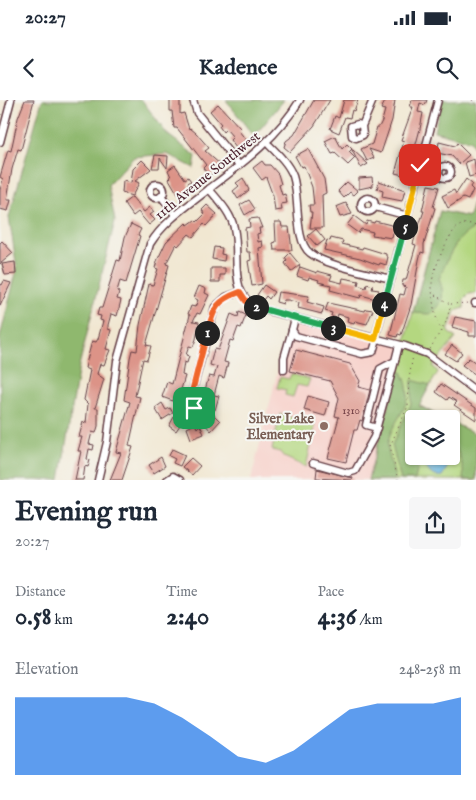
<!DOCTYPE html>
<html lang="en">
<head>
<meta charset="utf-8">
<style>
  :root { --surface:#fff; --page:#f6f6f7; --text:#1f2937; --muted:#747a83; --accent:#1a73e8 }
  body { margin:0; font-family:"IM FELL English",serif; background:var(--page); color:var(--text); height:100vh; display:flex; flex-direction:column; font-size:19px; white-space:nowrap }
  * { box-sizing:border-box; margin:0 }
  p { font-size:16px; color:var(--muted) }
  .icon { flex:none; width:28px; height:28px; fill:none; stroke:currentColor; stroke-width:2; stroke-linecap:round; stroke-linejoin:round }
  .map { position:relative; height:380px; overflow:hidden }
  .drawer { display:flex; flex-direction:column; background:var(--surface); flex:1 }
  .drawer>* { flex:none }
  .controls { position:absolute; left:405px; top:310px; display:grid; gap:10px }
  .controls a { display:grid; place-items:center; width:55px; height:55px; border-radius:5px; background:var(--surface); box-shadow:0 1px 4px #0004; font-size:25px }
  .pin { position:absolute; display:grid; place-items:center; width:42px; height:42px; color:#fff; margin:-21px; border-radius:10px; box-shadow:0 2px 8px #0006 }
  .km { position:absolute; width:25px; height:25px; margin:-12px; border-radius:50%; background:#222; color:#fff; font-size:14px; line-height:25px; text-align:center }
  .round { display:grid; place-items:center; flex:none; width:52px; height:52px; border-radius:5px; background:var(--page) }
  .summary { display:flex; align-items:center; justify-content:space-between; height:85px; padding:0 15px }
  h1 { font-size:28px; font-weight:700; line-height:38px }
  .metrics { display:grid; grid-template-columns:repeat(3,1fr); gap:8px; height:85px; padding:5px 15px }
  .metrics div { display:grid; align-content:center }
  .metrics b { font-size:25px; font-weight:700 }
  .metrics small { font-size:14px; font-weight:400 }
  .metrics p { font-size:14px }
  .chart { height:140px; padding:10px 15px }
  .chart p { display:flex; justify-content:space-between }
  .chart svg { width:100%; height:90px; margin-top:5px; fill:var(--accent); opacity:.7 }
  .status { display:flex; justify-content:space-between; align-items:center; height:35px; padding:0 25px; background:var(--surface); direction:ltr }
  .status svg { height:14px; fill:currentColor }
  header { display:flex; justify-content:space-between; align-items:center; height:65px; padding:0 15px; background:var(--surface); font-size:22px; font-weight:700 }
  .map>svg:first-child { display:block }
</style>
</head>
<body>
<div class="status"><b>20:27</b><svg viewBox="0 0 49 12"><path d="M0 12V9h3v3zM5 12V6h3v6zM10 12V3h3v9zM15 12V0h3v12zM26 1h20v11H26zM47 4h2v5h-2z"/></svg></div>
<header><svg class="icon" aria-label="back" viewBox="0 0 24 24"><path d="M15 5l-7 7 7 7"/></svg>Kadence<svg class="icon" aria-label="search" viewBox="0 0 24 24"><circle cx="10" cy="10" r="6"/><path d="M15 15l6 6"/></svg></header>
<div class="map">
<svg width="476" height="380" viewBox="0 0 476 380">
  <rect width="100%" height="100%" fill="#f6f6f2"/>
  <filter id="ink" filterUnits="userSpaceOnUse"><feTurbulence type="fractalNoise" baseFrequency=".02" numOctaves="2"/><feDisplacementMap in="SourceGraphic" scale="10" xChannelSelector="R" yChannelSelector="G"/><feConvolveMatrix kernelMatrix="1 2 1 2 8 2 1 2 1" color-interpolation-filters="sRGB"/></filter>
  <filter id="wash" filterUnits="userSpaceOnUse"><feTurbulence type="fractalNoise" baseFrequency=".0096" numOctaves="4" result="noise"/><feDisplacementMap in="SourceGraphic" scale="20" xChannelSelector="R" yChannelSelector="G"/><feGaussianBlur stdDeviation="1.12" result="paint"/><feColorMatrix in="noise" values="0 0 0 0 0 0 0 0 0 0 0 0 0 0 0 0 0 1.4 0 .05"/><feComposite in="paint" operator="in"/></filter>
  <g filter="url(#wash)">
    <rect width="100%" height="100%" fill="#f1e7d1"/>
    <path fill="#f7d0c9" d="M291,217L405,246L368,380H251Z"/>
    <g fill="#b4d780" stroke="#7f7b56">
      <path d="M476,92V193L469,194L464,199V208L455,211L448,232L456,238L433,266L438,272L419,305L444,319H414V356H451V322L476,334V380H368L440,111L469,117Z"/>
      <path d="M291,274L310,279L307,287L297,285L293,297L285,295L286,290L277,288L280,277L289,279Z"/>
      <path d="M280,314L313,324L315,327L306,367L284,357L280,352L272,350Z"/>
    </g>
    <g fill="#8fb86e" stroke="#6c6c4c">
      <path d="M42,0H142L167,34L196,56L194,68L167,54L134,57L108,85L115,121L79,266L60,380H0V237L17,169L9,117Z"/>
      <path d="M226,0H284L257,33L252,34Z"/>
      <path d="M442,0H476V55L471,41L434,31Z"/>
      <path d="M476,92V128C456,134 447,161 439,179C445,193 444,205 430,214L413,213L440,111L469,117Z"/>
      <path d="M402,272C419,305 393,316 388,342C386,351 394,369 395,380H368L398,273Z"/>
      <path d="M412,280L430,285L419,306L444,319H414V351L410,357L418,366L415,380H401L392,345L411,304Z"/>
      <path d="M451,322L476,334V380H463C465,368 459,351 451,342Z"/>
    </g>
    <path fill="#62b2dc" stroke="#566884" d="M451,347L453,349L450,363L442,376C431,378 427,370 424,362L415,360L411,357L414,353V356H451Z"/>
    <g id="blocks">
      <g fill="#dc9387">
        <path d="M25,0H34L21,50L18,49L12,69L7,100H11L8,111L0,109V90L3,79L0,77L8,50L11,51L18,18Z"/>
        <path d="M170,0H180V14L184,13L189,29L190,28L196,33L209,48L205,51L222,66L209,76L203,68L206,65L177,28H174L172,11H170Z"/>
        <path d="M314,0H330L314,26L290,52L284,47L286,41L294,35Z"/>
        <path d="M344,0H358L354,11L352,10L350,18L345,17L339,33L330,29L335,16L339,18Z"/>
        <path d="M386,0H395L392,20L381,53L369,49L374,58L367,61L361,49L372,44L377,27H379L382,21L385,10L381,9Z"/>
        <path d="M412,0H427L425,5L420,3L418,12L423,13L420,29L413,55H410L408,60L407,76L395,73L404,41L401,40L413,7H410Z"/>
        <path d="M218,4L241,29L239,31L250,45L240,53L230,40L233,37L226,29L223,32L219,26L221,24L210,11Z"/>
        <path d="M335,36L342,49L347,44L352,49L349,52L355,58L348,65L335,53L332,54L325,41Z"/>
        <path d="M439,42L455,46L457,43L469,55L459,64L452,56L437,53Z"/>
        <path d="M308,49L324,79L326,93L322,95L323,128H310L312,112H310L309,105H314L312,87L304,66L301,67L295,56Z"/>
        <path d="M352,50H353L368,64L361,68Z"/>
        <path d="M155,55L168,56L167,68L160,58L159,68H152Z"/>
        <path d="M474,59L476,75L469,77L465,62Z"/>
        <path d="M142,60L151,69L135,81L139,83L132,96L122,93L123,81L131,83L133,69Z"/>
        <path d="M262,61L265,65H270L278,74L281,84L279,85L282,95L285,94L287,103L281,104L282,110L275,111L273,96L266,77L262,80L253,68Z"/>
        <path d="M175,65L185,79L188,77L191,81L188,83L190,90L182,96L181,94L179,96L169,79L171,77L168,70Z"/>
        <path d="M372,77L373,86L359,89V78Z"/>
        <path d="M243,78L249,90L238,99L233,91L239,86L236,83Z"/>
        <path d="M466,79L472,84L470,87L473,90L468,100L463,98L448,108L442,96L454,90L456,94Z"/>
        <path d="M379,81L405,90L402,101L382,97L383,91L377,89Z"/>
        <path d="M347,82L358,91L354,95L350,92L344,98L338,91Z"/>
        <path d="M428,85L439,87L433,107L435,108L424,144V153L421,152L419,160L411,205L401,235L398,234L397,237L390,235L400,194L404,195L406,187L402,186L403,180H406L416,145L413,144L415,137L424,111H422Z"/>
        <path d="M132,97L144,112L150,107L154,112L150,115L155,120L149,125L138,112L133,116L124,103Z"/>
        <path d="M249,100L255,109L245,115L240,105Z"/>
        <path d="M346,103L352,114L340,117L336,107Z"/>
        <path d="M207,105L217,114L206,126L204,124L193,137L189,134L178,146L176,144L166,164L169,165L146,245L151,246L147,260L143,259L135,296L140,297L129,346L133,347L122,380H110L121,353L116,352L130,302L124,300L130,258L132,250L137,251L140,225L149,184L153,185L158,169L155,168L157,161L166,142L186,123L188,125L195,120L197,122L205,114L202,110Z"/>
        <path d="M354,116L366,125L367,121L374,123L375,121L395,126L392,138L372,135L373,132L361,129L358,133L347,125Z"/>
        <path d="M258,118L262,128H259L260,133L257,134L258,142L262,141L263,147L259,148L262,184L252,186L248,161L251,160L250,152H247L245,128L250,127L249,119Z"/>
        <path d="M275,122H281L282,127H289L292,150H274L273,143L276,142Z"/>
        <path d="M131,124L141,129L138,135L140,136L126,183L120,181L117,191L119,192L117,199L121,200L117,216L111,214L108,225V229L111,230L106,249L110,250L104,265L100,264L97,274L104,279L95,308H98V326L96,333L92,332L89,344L94,345L93,350L89,349L87,359L90,360L88,367L85,366L83,380H75L81,351H78L82,337H79L83,322L86,323L88,304L84,300L90,270L85,268L92,241L96,242L98,239L103,221L100,220L101,216L97,215L99,208H102L117,160L120,161L125,137Z"/>
        <path d="M316,129L325,140L317,146L308,136Z"/>
        <path d="M331,138L343,141L342,144L362,149L363,147L386,154V156L388,157L386,165L380,163L379,165L360,158L324,150L327,140L330,141Z"/>
        <path d="M2,141L13,153L0,164V143Z"/>
        <path d="M214,147L222,148L221,154L225,155L224,161L212,159Z"/>
        <path d="M290,153L300,165L291,172L285,163L287,161L285,158Z"/>
        <path d="M15,162L16,174L5,175L2,164Z"/>
        <path d="M300,167L317,173V171L332,175L330,180L342,183L343,178L359,181L358,185L366,188L367,184L373,186L372,189L379,190L376,199L361,195L360,198L330,190L331,185L318,182L319,180L309,177L308,180L297,176Z"/>
        <path d="M211,168H225V175H220V182H211Z"/>
        <path d="M4,181L11,183L0,206V184L2,185Z"/>
        <path d="M264,185L274,192L269,199L266,196L263,200L257,195Z"/>
        <path d="M199,186L206,189L205,193L209,195L200,214L197,213L193,221L199,222L196,239L193,247L189,246L186,255L189,256L187,263L184,262L182,275L185,276L180,293L176,292L173,301L162,297L167,282L172,284L190,215L188,214L191,206L195,207L198,200L194,198Z"/>
        <path d="M278,192L309,196L307,202L324,207L322,214L298,208L299,203L288,200H284L283,204L276,202Z"/>
        <path d="M328,203L365,211L366,209L373,210L367,224L355,221L354,224L347,222L348,217L338,214L337,218L331,216L332,213L325,211Z"/>
        <path d="M239,212L246,215L241,228L238,227L233,241L230,240L224,262L228,263L224,278L219,276L214,295L219,296L215,310L207,308L209,301L205,300L207,290H205L209,276L214,277L217,267L210,265L214,249L218,250L231,214L238,217Z"/>
        <path d="M455,217L476,221V236H469V232L452,227Z"/>
        <path d="M452,245L462,253L456,261L445,254Z"/>
        <path d="M296,250L350,264L360,281L358,287L370,290L362,321L360,320L357,330H354L346,362L328,358L339,317L335,316L339,298L330,281L290,271Z"/>
        <path d="M469,258L476,263V275L462,265Z"/>
        <path d="M441,284L476,308V320L454,305L457,302L449,297L447,300L436,292Z"/>
        <path d="M308,296L329,302L325,316L304,310Z"/>
        <path d="M162,303L166,310L170,308L173,313L162,320L155,308Z"/>
        <path d="M212,313L220,321L211,331L203,322Z"/>
        <path d="M174,317L182,322L176,331L169,326Z"/>
        <path d="M195,324L197,328L200,325L204,334L191,339L187,328Z"/>
        <path d="M172,349L185,355L180,366L173,363L175,359L169,356Z"/>
        <path d="M161,357L165,366L154,373L149,365Z"/>
        <path d="M191,358L200,366L192,375L182,367Z"/>
        <path d="M317,369L353,378L352,380L316,378Z"/>
      </g>
    </g>
  </g>
  <g filter="url(#ink)">
    <use href="#blocks" fill-opacity="0" stroke="#633d44" stroke-width="1"/>
    <g fill="none" stroke-linecap="round" stroke-linejoin="round">
      <g stroke="#633d44" stroke-width="9">
        <g id="minor">
          <path d="M193,0L197,13L239,65"/>
          <path d="M362,26L358,24L351,26L352,36L356,38L363,35L362,26L373,0"/>
          <path d="M0,42L11,0"/>
          <path d="M267,43C277,53 288,63 293,76C300,97 294,141 310,153C326,166 370,173 391,179"/>
          <path d="M421,65L438,70"/>
          <circle cx="445" cy="72" r="6"/>
          <circle cx="157" cy="91" r="7"/>
          <path d="M209,89C219,101 231,113 234,128C241,157 226,196 261,209L405,246L427,254L476,291"/>
          <path d="M161,96L175,115"/>
          <circle cx="368" cy="105" r="7"/>
          <path d="M375,107L408,116"/>
          <path d="M475,203H476"/>
          <path d="M295,218L292,230L296,236L362,254L373,252L377,239"/>
          <path d="M375,239L438,0"/>
          <path d="M284,270V258L292,230"/>
          <path d="M191,296L215,207L226,197L240,192"/>
          <circle cx="189" cy="303" r="7"/>
          <path d="M377,328L366,325L380,269L395,261L399,245"/>
          <path d="M313,363L348,373L355,371L374,337L395,261"/>
          <path d="M98,380L107,342L117,261L150,144C165,120 188,106 209,89C243,63 278,37 300,0"/>
          <path d="M167,380L173,376L180,380"/>
        </g>
      </g>
      <g stroke="#633d44" stroke-width="1" stroke-dasharray="1 4" stroke-linecap="butt">
        <path d="M472,0L476,5"/>
        <path d="M435,195L450,204"/>
        <path d="M442,232C434,217 432,199 432,183C433,171 448,133 458,127C463,123 469,123 476,125"/>
        <path d="M430,249L446,222L451,204L469,203"/>
        <path d="M398,380L390,346L408,306L409,279L413,255"/>
      </g>
      <use href="#minor" stroke="#fff" stroke-width="6"/>
    </g>
  </g>
  <g fill="none" stroke-linecap="round" stroke-linejoin="round" filter="url(#ink)">
    <g stroke="#fff" stroke-width="10">
      <path id="split-1" d="M194,308L196,301L191,296L207,233"/>
    </g>
    <g stroke="#fff" stroke-width="10">
      <path id="split-2" d="M207,233C214,209 215,201 240,192L246,201L256,207"/>
    </g>
    <g stroke="#fff" stroke-width="10">
      <path id="split-3" d="M256,207L333,228"/>
    </g>
    <g stroke="#fff" stroke-width="10">
      <path id="split-4" d="M333,228L375,239L384,204"/>
    </g>
    <g stroke="#fff" stroke-width="10">
      <path id="split-5" d="M384,204L405,127"/>
    </g>
    <g stroke="#fff" stroke-width="10">
      <path id="split-6" d="M405,127L420,65"/>
    </g>
    <use href="#split-1" stroke="#f0652b" stroke-width="6"/>
    <use href="#split-2" stroke="#f0652b" stroke-width="6"/>
    <use href="#split-3" stroke="#22a559" stroke-width="6"/>
    <use href="#split-4" stroke="#f5b400" stroke-width="6"/>
    <use href="#split-5" stroke="#22a559" stroke-width="6"/>
    <use href="#split-6" stroke="#f5b400" stroke-width="6"/>
  </g>
  <circle fill="#8d6e63" stroke="#f6f6f2" stroke-width="2" cx="324" cy="326" r="5"/>
  <g text-anchor="middle" stroke-width="4" stroke-linejoin="round" paint-order="stroke">
    <g font-size="11" fill="#6e3c42">
      <text x="351" y="314">1310</text>
    </g>
    <g font-size="14" fill="#4a1f2b" stroke="#f6f6f2">
      <text transform="translate(207 75) rotate(-39)" y="5">11th Avenue Southwest</text>
    </g>
    <g font-size="14" font-weight="bold" fill="#785e54" stroke="#f6f6f2" text-anchor="end">
      <text x="314" y="323">Silver Lake<tspan x="314" dy="16">Elementary</tspan></text>
    </g>
  </g>
</svg>
<div class="controls">
<a><svg class="icon" aria-label="layers" viewBox="0 0 24 24"><path d="M12 4l9 5-9 5-9-5zM3 14l9 5 9-5"/></svg></a>
</div>
<div class="pin" style="left:194px;top:308px;background:#1e9e55"><svg class="icon" aria-label="arrive" viewBox="0 0 24 24"><path d="M6 21V4h12l-3 4 3 4H6"/></svg></div>
<div class="pin" style="left:420px;top:65px;background:#d93025"><svg class="icon" aria-label="check" viewBox="0 0 24 24"><path d="M5 12l5 5 9-10"/></svg></div>
<b class="km" style="left:207px;top:233px">1</b>
<b class="km" style="left:256px;top:207px">2</b>
<b class="km" style="left:333px;top:228px">3</b>
<b class="km" style="left:384px;top:204px">4</b>
<b class="km" style="left:405px;top:127px">5</b>
</div>
<section class="drawer">
<div class="summary"><div><h1>Evening run</h1><p>20:27</p></div><a class="round"><svg class="icon" aria-label="share" viewBox="0 0 24 24"><path d="M12 15V3M7 8l5-5 5 5M5 13v7h14v-7"/></svg></a></div>
<div class="metrics">
<div><p>Distance</p><b>0.58<small> km</small></b></div>
<div><p>Time</p><b>2:40</b></div>
<div><p>Pace</p><b>4:36<small> /km</small></b></div>
</div>
<div class="chart"><p><span>Elevation</span>248–258 m</p>
<svg viewBox="0 0 160 44" preserveAspectRatio="none"><path d="M0 44V6L10 6L20 6L30 6L40 6L50 9L60 16L70 25L80 35L90 38L100 32L110 22L120 12L130 9L140 9L150 9L160 6V44z"/></svg>
</div>
</section>
</body>
</html>
